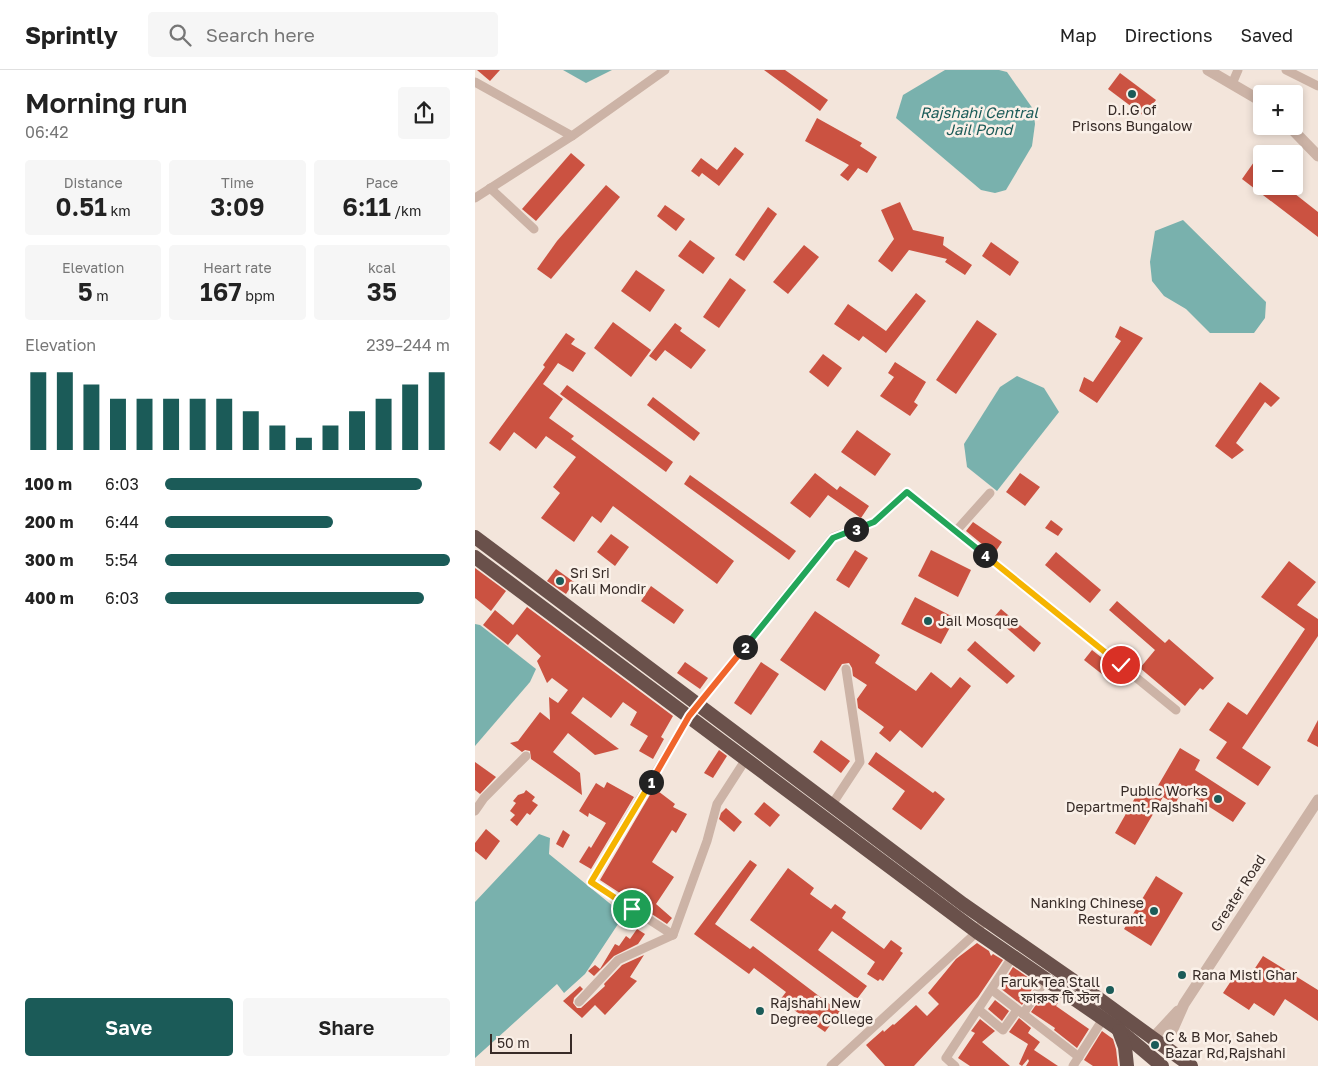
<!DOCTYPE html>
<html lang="en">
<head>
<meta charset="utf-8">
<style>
  :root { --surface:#fff; --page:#f6f6f6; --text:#222; --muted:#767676; --line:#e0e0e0; --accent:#1b5b58 }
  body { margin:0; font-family:"Golos Text","Noto Sans Bengali",sans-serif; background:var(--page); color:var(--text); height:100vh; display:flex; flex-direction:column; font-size:19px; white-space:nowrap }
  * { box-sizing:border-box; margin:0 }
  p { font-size:16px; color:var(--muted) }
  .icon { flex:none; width:28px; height:28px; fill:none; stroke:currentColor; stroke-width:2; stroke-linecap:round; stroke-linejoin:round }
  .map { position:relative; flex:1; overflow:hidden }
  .panel { display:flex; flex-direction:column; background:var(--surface); width:475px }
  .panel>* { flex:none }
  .buttons { position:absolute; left:778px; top:15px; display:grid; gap:10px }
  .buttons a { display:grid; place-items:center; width:50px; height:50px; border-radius:5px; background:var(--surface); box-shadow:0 2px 8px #0003; font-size:25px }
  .scale { position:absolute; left:15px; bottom:12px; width:82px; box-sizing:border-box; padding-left:5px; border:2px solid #372b27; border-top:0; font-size:14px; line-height:18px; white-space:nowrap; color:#372b27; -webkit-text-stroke:4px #faf0e8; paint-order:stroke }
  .pin { position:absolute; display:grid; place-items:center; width:42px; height:42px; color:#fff; margin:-21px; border:2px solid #fff; border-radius:50%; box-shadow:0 1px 5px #0007 }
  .km { position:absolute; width:25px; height:25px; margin:-12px; border-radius:50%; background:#222; color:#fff; font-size:14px; line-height:25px; text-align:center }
  .round { display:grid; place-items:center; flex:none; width:52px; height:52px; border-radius:5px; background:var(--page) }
  .summary { display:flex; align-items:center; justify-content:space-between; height:85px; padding:0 25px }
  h1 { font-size:28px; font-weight:600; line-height:38px }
  .metrics { display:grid; grid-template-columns:repeat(3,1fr); gap:8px; height:85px; padding:5px 25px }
  .metrics div { display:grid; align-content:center; border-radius:5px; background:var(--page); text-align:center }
  .metrics b { font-size:25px; font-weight:600 }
  .metrics small { font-size:14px; font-weight:400 }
  .metrics p { font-size:14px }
  .chart { height:140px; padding:10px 25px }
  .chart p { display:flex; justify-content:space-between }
  .chart svg { width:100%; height:90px; margin-top:5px; stroke:var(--accent); stroke-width:6 }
  .action { display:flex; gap:10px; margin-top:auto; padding:10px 25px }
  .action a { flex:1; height:58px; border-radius:5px; background:var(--accent); color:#fff; font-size:20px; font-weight:600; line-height:58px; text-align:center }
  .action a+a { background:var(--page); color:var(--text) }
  ul { padding:0 25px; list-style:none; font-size:16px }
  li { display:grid; grid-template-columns:80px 60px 1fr; align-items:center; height:38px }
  li i { height:12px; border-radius:6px; background:var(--accent) }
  header { display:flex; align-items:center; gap:30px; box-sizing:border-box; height:70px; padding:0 25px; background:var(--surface); border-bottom:1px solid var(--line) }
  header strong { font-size:24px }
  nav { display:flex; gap:28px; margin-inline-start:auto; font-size:18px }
  .search { width:350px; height:45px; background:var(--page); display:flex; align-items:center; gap:12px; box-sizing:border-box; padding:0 18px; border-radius:5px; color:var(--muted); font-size:19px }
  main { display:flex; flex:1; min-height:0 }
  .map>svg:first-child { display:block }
</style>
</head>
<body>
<header>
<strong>Sprintly</strong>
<div class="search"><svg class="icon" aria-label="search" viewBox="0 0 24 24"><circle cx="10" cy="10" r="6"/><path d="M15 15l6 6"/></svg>Search here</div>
<nav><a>Map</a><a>Directions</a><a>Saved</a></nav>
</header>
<main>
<section class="panel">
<div class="summary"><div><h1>Morning run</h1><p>06:42</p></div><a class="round"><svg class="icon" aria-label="share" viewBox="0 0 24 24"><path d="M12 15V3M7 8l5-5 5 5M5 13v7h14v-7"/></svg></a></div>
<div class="metrics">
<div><p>Distance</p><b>0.51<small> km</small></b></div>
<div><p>Time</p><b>3:09</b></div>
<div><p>Pace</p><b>6:11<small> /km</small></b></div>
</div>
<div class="metrics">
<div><p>Elevation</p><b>5<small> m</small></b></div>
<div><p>Heart rate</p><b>167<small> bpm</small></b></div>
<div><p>kcal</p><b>35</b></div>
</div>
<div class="chart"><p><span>Elevation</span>239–244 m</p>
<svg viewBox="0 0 160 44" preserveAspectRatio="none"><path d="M5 44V6M15 44V6M25 44V12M35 44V19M45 44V19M55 44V19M65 44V19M75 44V19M85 44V25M95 44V32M105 44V38M115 44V32M125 44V25M135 44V19M145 44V12M155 44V6"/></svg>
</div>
<ul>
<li><b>100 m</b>6:03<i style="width:90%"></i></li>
<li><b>200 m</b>6:44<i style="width:59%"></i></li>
<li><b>300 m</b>5:54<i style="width:100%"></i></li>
<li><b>400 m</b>6:03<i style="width:91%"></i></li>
</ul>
<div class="action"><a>Save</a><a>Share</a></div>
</section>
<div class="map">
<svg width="843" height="996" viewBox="0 0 843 996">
  <rect width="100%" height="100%" fill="#f3e5db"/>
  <g fill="#79b1ad">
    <path d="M88,0H137L111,13Z"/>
    <path d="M470,0H524L532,2L558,39L560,54L557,76L531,120L520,123L506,120L421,48L428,25Z"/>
    <path d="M708,150L791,232L790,248L779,263H735L711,239L689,226L677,211L675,192L680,161Z"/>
    <path d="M542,306L569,318L584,342L522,421L492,397L489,374L525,317Z"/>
    <path d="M0,554L5,555L61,599L55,612L0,676Z"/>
    <path d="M64,764L75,768L74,784L149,845L110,904L89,923L82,914L0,988V832Z"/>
  </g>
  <g fill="#cb5241">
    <path d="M2,0H25L15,11Z"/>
    <path d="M289,0H310L353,30L345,41Z"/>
    <path d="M645,3L681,30L669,46L633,19Z"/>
    <path d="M342,48L387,73L385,76L402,87L392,103L383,98L373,111L365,105L374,95L330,71Z"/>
    <path d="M260,77L269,84L244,116L227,103L224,107L216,101L226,88L242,100Z"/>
    <path d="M96,83L110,95L61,151L47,139Z"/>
    <path d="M779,92L786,97V116H818L815,120L843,142V167L767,109Z"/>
    <path d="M131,115L145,127L76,209L62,199L82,171Z"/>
    <path d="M425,132L438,160L469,167L468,175L497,195L490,205L470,192L472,189L434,180L417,202L403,191L419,169L406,140Z"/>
    <path d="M190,135L210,149L201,161L182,146Z"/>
    <path d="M293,137L302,144L269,191L260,185Z"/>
    <path d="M215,170L240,188L228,204L203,186Z"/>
    <path d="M516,172L544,192L535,206L507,186Z"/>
    <path d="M329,175L344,187L313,224L298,212Z"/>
    <path d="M161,200L190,220L175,242L146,221Z"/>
    <path d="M255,208L271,220L244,258L228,247Z"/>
    <path d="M441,223L451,231L411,283L388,266L384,271L359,254L373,234L411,261Z"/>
    <path d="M502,250L522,264L481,324L461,310Z"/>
    <path d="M138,252L176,280L156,307L119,278Z"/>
    <path d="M200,253L207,258L205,261L231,280L216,299L190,280L181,291L174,286Z"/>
    <path d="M645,256L668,268L622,333L604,321L609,307L618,312L646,271L640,267Z"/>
    <path d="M91,263L100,269L96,274L111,283L98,302L83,293L68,314L88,329L74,348L99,366L96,369L259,491L242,514L138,436L126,453L117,446L99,472L66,448L85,423L78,417L101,387L71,366L61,379L39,362L25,381L14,373L70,297L68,295Z"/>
    <path d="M348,284L367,298L353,317L334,302Z"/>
    <path d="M420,292L451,312L439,332L443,335L435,346L405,326L419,307L413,303Z"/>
    <path d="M785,312L805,328L796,337L790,332L761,373L769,380L757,389L740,376Z"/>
    <path d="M92,315L198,392L191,402L85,324Z"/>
    <path d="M178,327L225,363L219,371L172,335Z"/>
    <path d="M382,360L416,384L400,406L366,382Z"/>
    <path d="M340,403L362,420L365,416L394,436L386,448L353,425L335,448L315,433Z"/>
    <path d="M545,403L565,417L550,436L531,422Z"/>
    <path d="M215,405L321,481L314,490L209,414Z"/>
    <path d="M576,450L588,459L583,466L570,458Z"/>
    <path d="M498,452L527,472L519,484L491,461Z"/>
    <path d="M136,464L154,477L140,496L122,482Z"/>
    <path d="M380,480L393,488L374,518L361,510Z"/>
    <path d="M456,480L496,500L483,527L443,506Z"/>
    <path d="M581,482L626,520L615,533L570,495Z"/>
    <path d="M814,491L841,512L822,535L843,549V566L767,678L796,697L783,716L741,688L752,672L734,660L753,632L772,645L830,559L786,527Z"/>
    <path d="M0,498L31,521L16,541L0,528Z"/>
    <path d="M81,499L99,512L91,524L72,511Z"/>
    <path d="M176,516L209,540L199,554L166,531Z"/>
    <path d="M440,527L480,548L466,574L426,554Z"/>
    <path d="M642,531L690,573L694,569L739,608L728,620L725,618L710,636L665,598L680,580L634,540Z"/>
    <path d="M52,537L198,646L186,667L189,669L178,689L164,681L173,666L155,655L162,642L148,632L136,648L108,627L96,643L144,679L120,685L93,663L78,682L105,703L107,725L56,689L55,681L50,680L47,682L35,673L43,671L65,642L75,650L74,627L83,633L93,620L77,608L72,613L62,591L66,586L42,564L33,575L8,555L20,540L38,555Z"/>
    <path d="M526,539L566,573L559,582L519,547Z"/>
    <path d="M340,541L405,585L400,593L441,621L456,602L476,618L485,607L496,616L447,678L425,660L415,672L404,663L409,657L383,638L382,629L392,615L378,606L377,598L374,593L367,594L350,621L305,590Z"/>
    <path d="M500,571L540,606L532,614L492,580Z"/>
    <path d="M617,580L645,602L637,612L609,590Z"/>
    <path d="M210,592L233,608L225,619L202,603Z"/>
    <path d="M286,592L304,604L276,645L259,633Z"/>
    <path d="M843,650V677L832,671Z"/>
    <path d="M346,670L375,691L366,703L338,682Z"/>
    <path d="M705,678L725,690L720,700L771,733L758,752L708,720L700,734L688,727L660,775L640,763L665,719L677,726Z"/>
    <path d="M244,680L252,686L238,708L229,703Z"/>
    <path d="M401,682L458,723L460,721L470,729L446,760L417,739L430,721L393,694Z"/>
    <path d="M0,692L21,707L5,724L0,720Z"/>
    <path d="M132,712L159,727L116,799L104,792L114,776L116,778L131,753L114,743L113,747L104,741L121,713L129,718Z"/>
    <path d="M179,718L200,734L198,737L212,744L201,763L197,760L177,792L199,807L181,834L197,848L192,854L125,810Z"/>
    <path d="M51,720L60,727L57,731L63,735L55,745L52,743L42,756L35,750L40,745L35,741L41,733L38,731L43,725L49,723Z"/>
    <path d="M289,732L305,745L295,757L279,744Z"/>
    <path d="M251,738L267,752L259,762L244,749L246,743Z"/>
    <path d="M11,759L25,771L11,790L0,781V773Z"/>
    <path d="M88,760L95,765L88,778L81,774Z"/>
    <path d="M275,790L282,795L240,854L275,879L278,876L365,942L350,962L305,930L311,922L279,898L274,904L219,864Z"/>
    <path d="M313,798L339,818L335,824L356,839L360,834L371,842L367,848L409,879L416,870L427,878L425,881L428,883L408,911L405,909L403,911L392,904L400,892L357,861L343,880L392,916L382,929L275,850Z"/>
    <path d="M681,806L708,823L676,876L649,859Z"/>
    <path d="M162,859L170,864L163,874L139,886L119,906L113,901L120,895L125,899L140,874L144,876L151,866L155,869Z"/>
    <path d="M502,873L514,881L516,886L518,884L528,890L503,927L439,996H410L391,975L408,960L409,962L418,954L419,955L441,935L452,946L464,934L453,923L481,889Z"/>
    <path d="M169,885L155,907L162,911L130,945L120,935L107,948L88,931L105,916L108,919L99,928L98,933L102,938H106L130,916L129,914L147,895Z"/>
    <path d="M788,886L843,920V951L810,929L799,946L779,933L774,940L748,923L760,905L771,912Z"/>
    <path d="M538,897L561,913L547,935L525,918Z"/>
    <path d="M569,923L583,933L581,936L614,959L602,978L579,960L580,958L556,942Z"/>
    <path d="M520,930L534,941L527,951L513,939Z"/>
    <path d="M544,948L556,958L553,963L565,972L559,980L583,996H551L554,991L553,989L547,996L544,994L553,974L534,962Z"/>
    <path d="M505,949L520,961L507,972L535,996H495L483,988L500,963L496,961Z"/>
    <path d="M627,961L638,969L641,979L643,996H618L609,990Z"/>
  </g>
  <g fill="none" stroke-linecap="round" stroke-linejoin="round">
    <g stroke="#ccb3a6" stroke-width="9">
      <path d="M811,0L843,16"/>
      <path d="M0,12L97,66"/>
      <path d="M757,14L763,0"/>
      <path d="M15,118L59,159"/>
      <path d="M0,128L97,66L190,0"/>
      <path d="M481,461L701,640"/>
      <path d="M356,736L385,692L371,599"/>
      <path d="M0,741L9,728L51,686"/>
      <path d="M198,865L116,812L214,646L358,467L399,452L432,422L481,461L515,423"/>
      <path d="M517,920L604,987"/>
      <path d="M104,932L143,890L198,865L232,771L242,734L271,689"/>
      <path d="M504,940L528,960L542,940"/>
      <path d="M548,944L571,909"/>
      <path d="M356,996L502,862L509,849"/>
      <path d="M480,996L471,988L538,886"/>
      <path d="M598,996L628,949"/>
    </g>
    <g stroke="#ccb3a6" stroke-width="11">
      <path d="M733,0L786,31"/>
      <path d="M814,56L843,86"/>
      <path d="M678,968L703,941"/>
      <path d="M690,977L709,934L843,730"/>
    </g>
    <g stroke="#6a514b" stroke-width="14">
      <path d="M0,467L488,834L609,918L716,996"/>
      <path d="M0,487L502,862L643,959L687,996"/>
      <path d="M644,961L650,977L652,996"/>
    </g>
  </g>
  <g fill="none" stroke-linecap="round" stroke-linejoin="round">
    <g stroke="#fff" stroke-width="10">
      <path id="split-1" d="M157,839L116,812L176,712"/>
    </g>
    <g stroke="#fff" stroke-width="10">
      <path id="split-2" d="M176,712L214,646L270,577"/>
    </g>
    <g stroke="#fff" stroke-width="10">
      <path id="split-3" d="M270,577L358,468L381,459"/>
    </g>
    <g stroke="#fff" stroke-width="10">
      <path id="split-4" d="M381,459L399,452L432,422L510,485"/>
    </g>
    <g stroke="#fff" stroke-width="10">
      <path id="split-5" d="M510,485L646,595"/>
    </g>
    <use href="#split-1" stroke="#f5b400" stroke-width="6"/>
    <use href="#split-2" stroke="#f0652b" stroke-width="6"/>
    <use href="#split-3" stroke="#22a559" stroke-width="6"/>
    <use href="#split-4" stroke="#22a559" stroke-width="6"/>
    <use href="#split-5" stroke="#f5b400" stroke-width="6"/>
  </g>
  <g fill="#1b5b58" stroke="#faf0e8" stroke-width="2">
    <circle cx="657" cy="24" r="5"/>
    <circle cx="85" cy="511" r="5"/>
    <circle cx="453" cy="551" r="5"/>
    <circle cx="743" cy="729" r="5"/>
    <circle cx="679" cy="841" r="5"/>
    <circle cx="707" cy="905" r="5"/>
    <circle cx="635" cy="920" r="5"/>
    <circle cx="285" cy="941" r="5"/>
    <circle cx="680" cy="975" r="5"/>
  </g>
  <g text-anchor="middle" stroke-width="5" stroke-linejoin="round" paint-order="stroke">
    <g font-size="14" fill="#372b27" stroke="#faf0e8" text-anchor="start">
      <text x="657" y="45" text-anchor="middle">D.I.G of<tspan x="657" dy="16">Prisons Bungalow</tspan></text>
      <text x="95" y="508">Sri Sri<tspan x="95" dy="16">Kali Mondir</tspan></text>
      <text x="463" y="556">Jail Mosque</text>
      <text x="733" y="726" text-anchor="end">Public Works<tspan x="733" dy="16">Department,Rajshahi</tspan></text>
      <text x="669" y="838" text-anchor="end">Nanking Chinese<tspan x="669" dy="16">Resturant</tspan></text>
      <text x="717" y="910">Rana Misti Ghar</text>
      <text x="625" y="917" text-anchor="end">Faruk Tea Stall<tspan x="625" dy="16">ফারুক টি স্টল</tspan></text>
      <text x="295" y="938">Rajshahi New<tspan x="295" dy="16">Degree College</tspan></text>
      <text x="690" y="972">C &amp; B Mor, Saheb<tspan x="690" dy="16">Bazar Rd,Rajshahi</tspan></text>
    </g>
    <g font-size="14" fill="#372b27" stroke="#faf0e8">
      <text transform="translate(763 823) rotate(-57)" y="5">Greater Road</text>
    </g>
    <g font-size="15" font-style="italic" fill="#1b5b58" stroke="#faf0e8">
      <text x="504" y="48">Rajshahi Central<tspan x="504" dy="17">Jail Pond</tspan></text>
    </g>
  </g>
</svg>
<div class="buttons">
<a>+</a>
<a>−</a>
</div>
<div class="scale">50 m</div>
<div class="pin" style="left:157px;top:839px;background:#1e9e55"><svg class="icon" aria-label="arrive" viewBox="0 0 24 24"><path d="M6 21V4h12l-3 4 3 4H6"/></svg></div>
<div class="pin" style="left:646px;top:595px;background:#d93025"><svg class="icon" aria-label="check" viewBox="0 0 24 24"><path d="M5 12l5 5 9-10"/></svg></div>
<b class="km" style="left:176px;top:712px">1</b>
<b class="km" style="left:270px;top:577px">2</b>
<b class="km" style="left:381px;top:459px">3</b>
<b class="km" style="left:510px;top:485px">4</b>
</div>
</main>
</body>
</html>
